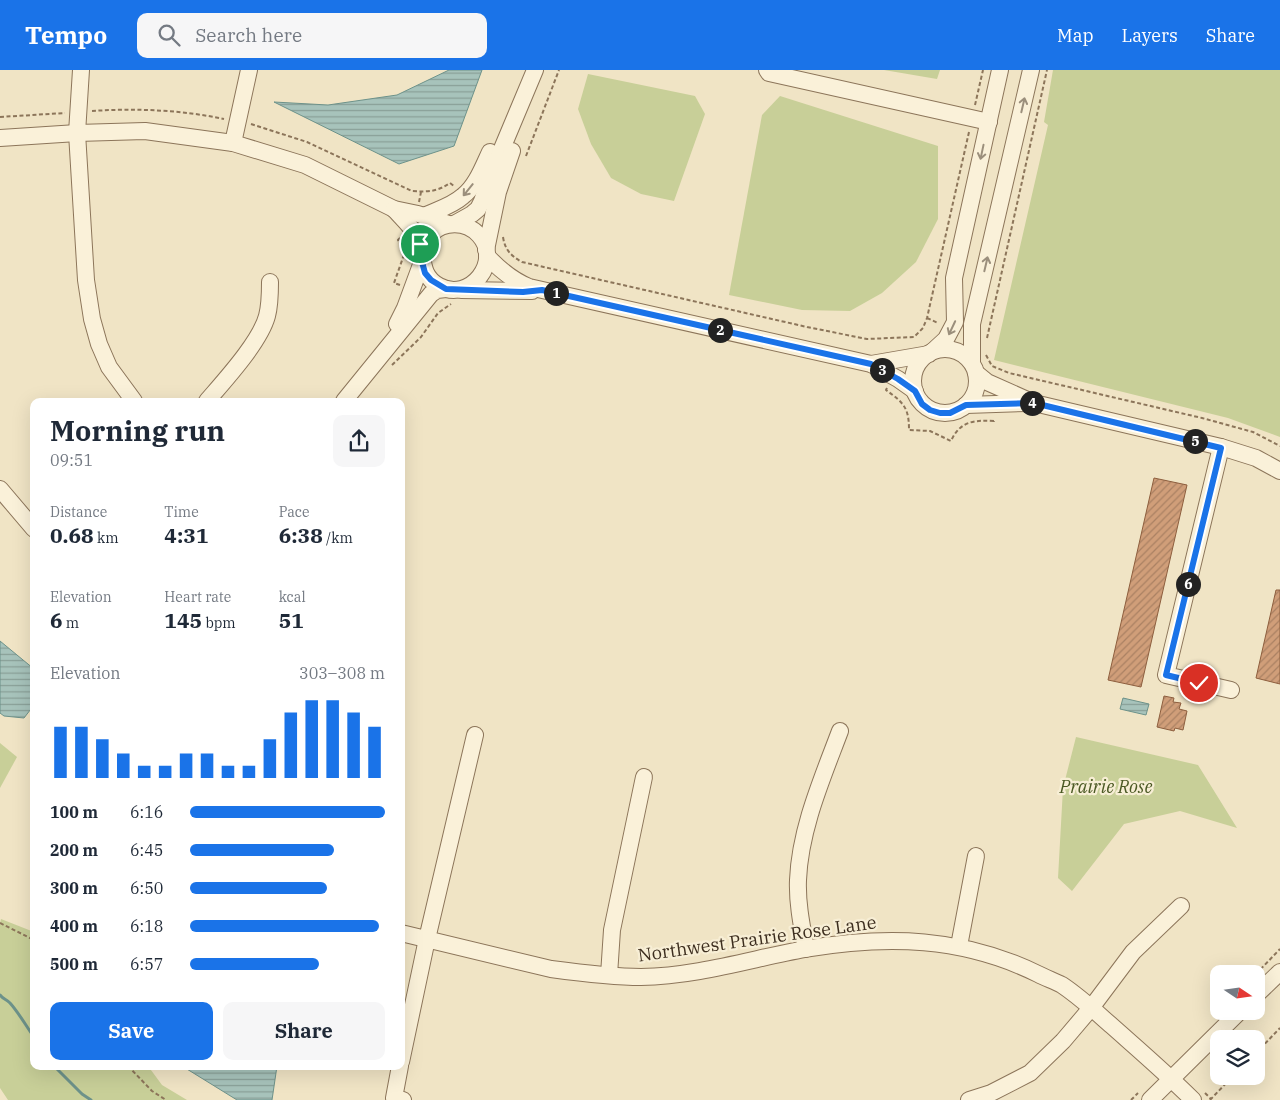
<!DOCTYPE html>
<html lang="en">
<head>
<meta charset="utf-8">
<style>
  :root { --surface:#fff; --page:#f6f6f7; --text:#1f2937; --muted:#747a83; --accent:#1a73e8 }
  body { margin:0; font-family:"IBM Plex Serif",serif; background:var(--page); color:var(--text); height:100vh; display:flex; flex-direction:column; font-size:19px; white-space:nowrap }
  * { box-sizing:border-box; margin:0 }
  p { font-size:16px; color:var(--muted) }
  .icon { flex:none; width:28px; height:28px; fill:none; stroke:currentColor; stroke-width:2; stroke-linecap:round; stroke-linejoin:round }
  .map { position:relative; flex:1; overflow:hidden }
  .sheet { position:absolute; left:30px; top:328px; width:375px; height:672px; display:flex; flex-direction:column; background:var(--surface); border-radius:10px; box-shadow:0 5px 20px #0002 }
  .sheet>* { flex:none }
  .needle { width:32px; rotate:103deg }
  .controls { position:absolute; left:1210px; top:895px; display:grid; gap:10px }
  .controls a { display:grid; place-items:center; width:55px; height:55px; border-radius:10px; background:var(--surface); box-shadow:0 5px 20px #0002; font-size:25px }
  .pin { position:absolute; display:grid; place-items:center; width:42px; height:42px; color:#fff; margin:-21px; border:2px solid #fff; border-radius:50%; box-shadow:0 1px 5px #0007 }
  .km { position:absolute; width:25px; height:25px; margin:-12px; border-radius:50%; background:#222; color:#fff; font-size:14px; line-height:25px; text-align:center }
  .round { display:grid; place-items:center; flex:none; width:52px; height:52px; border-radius:10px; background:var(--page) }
  .summary { display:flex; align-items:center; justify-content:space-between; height:85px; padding:0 20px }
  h1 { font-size:28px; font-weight:700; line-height:38px }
  .figures { display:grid; grid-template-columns:repeat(3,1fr); gap:8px; height:85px; padding:5px 20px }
  .figures div { display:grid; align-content:center }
  .figures b { font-size:21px; font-weight:700 }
  .figures small { font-size:14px; font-weight:400 }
  .figures p { font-size:14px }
  .chart { height:140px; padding:10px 20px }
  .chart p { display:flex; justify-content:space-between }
  .chart svg { width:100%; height:90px; margin-top:5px; stroke:var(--accent); stroke-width:6 }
  .action { display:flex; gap:10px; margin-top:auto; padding:10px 20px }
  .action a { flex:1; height:58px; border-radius:10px; background:var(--accent); color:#fff; font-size:20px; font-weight:700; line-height:58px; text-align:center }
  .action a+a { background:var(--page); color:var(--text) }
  ul { padding:0 20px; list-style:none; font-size:16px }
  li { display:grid; grid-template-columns:80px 60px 1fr; align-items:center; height:38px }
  li i { height:12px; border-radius:6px; background:var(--accent) }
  header { display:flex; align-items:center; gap:30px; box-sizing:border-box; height:70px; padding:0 25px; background:var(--accent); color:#fff }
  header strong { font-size:24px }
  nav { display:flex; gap:28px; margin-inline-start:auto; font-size:18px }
  .search { width:350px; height:45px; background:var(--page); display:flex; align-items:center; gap:12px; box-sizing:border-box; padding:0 18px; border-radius:10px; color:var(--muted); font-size:19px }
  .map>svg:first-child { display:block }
</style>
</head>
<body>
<header>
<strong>Tempo</strong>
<div class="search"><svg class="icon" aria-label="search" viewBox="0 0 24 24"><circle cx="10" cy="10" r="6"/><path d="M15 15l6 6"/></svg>Search here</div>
<nav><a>Map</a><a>Layers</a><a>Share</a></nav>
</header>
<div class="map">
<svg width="1280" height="1030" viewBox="0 0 1280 1030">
  <defs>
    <pattern id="water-rules" width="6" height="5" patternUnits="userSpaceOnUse" patternTransform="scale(1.25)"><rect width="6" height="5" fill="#a7c3bb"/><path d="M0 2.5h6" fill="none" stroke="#899f97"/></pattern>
    <pattern id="building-hatch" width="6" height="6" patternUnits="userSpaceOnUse" patternTransform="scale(1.25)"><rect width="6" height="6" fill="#d09e79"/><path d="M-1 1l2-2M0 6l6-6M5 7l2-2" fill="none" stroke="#aa8163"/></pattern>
  </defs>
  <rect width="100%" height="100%" fill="#f0e4c5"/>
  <g fill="#c8cf98">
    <path d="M884,0H940L937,9Z"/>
    <path d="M1053,0H1280V367L1228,348L994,290L1048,55L1044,52Z"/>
    <path d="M588,4L695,26L705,44L674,131L641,124L611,108L591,74L578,39Z"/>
    <path d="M780,26L938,76V149L916,192L882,223L850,241L802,240L729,225L762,45Z"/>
    <path d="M1076,667L1198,695L1237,758L1180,741L1124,754L1072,821L1058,808L1063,718Z"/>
    <path d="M0,673L17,687L0,718Z"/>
    <path d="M1,849L34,862V996H148L162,1015L187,1030H8L0,1018V853Z"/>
  </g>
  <g fill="url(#water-rules)" stroke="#6d928a">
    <path d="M449,0H482L454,76L399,94L274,32L328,35L397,25Z"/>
    <path d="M0,571L34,599V635L24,648L4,646L0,643Z"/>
    <path d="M1123,628L1149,634L1146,645L1120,639Z"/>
    <path d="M182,996H277L272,1030H237Z"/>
  </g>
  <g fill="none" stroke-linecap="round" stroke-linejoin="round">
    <g stroke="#6d928a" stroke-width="3">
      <path d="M0,925C3,929 6,929 10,933C19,943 26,956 34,967"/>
      <path d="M54,996L82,1024L91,1030"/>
    </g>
  </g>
  <g fill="url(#building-hatch)" stroke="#8d5e3e">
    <path d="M1154,408L1187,415L1141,617L1108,610Z"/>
    <path d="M1276,520H1280V614L1256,608Z"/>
    <path d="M1164,626L1174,628L1173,632L1181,633L1179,639L1187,641L1183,660L1175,658L1174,661L1157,657Z"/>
  </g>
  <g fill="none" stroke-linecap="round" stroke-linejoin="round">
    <g stroke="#8c755a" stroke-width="18">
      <g id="minor">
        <path d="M81,0L77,63L86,210L92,249L99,274L109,297L134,331"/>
        <path d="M767,0L769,3L989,52"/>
        <path d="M0,68L77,63L145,61L233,73L305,95L394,139L418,144L449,154"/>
        <path d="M233,73L249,0"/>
        <path d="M394,139C401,147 411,156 416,165C426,183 417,204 439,216C470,233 503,191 479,165C466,151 444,151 431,164C425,170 423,178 422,185"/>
        <path d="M424,146C437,140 452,136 463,126C476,116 483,97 490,82"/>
        <path d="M454,154L472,144L478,139L482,131L496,93L535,0"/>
        <path d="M486,180L498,122L512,81"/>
        <path d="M487,186C499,199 512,210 529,217L871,294L898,309L915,321"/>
        <path d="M461,220L532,221"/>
        <path d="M397,254L405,238L422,192"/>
        <circle cx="945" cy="311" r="32"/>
        <path d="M933,281L946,269L955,252L954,208L1000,0"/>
        <path d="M972,293V254L1031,0"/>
        <path d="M871,294L929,284"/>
        <path d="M976,303L987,312L1034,333L1221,377L1256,388L1280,401"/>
        <path d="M207,331C225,310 260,272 267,246C270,235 270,224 270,212"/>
        <path d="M344,331L431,224L437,220L446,219"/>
        <path d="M966,335L1027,333"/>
        <path d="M1221,377L1166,605L1231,620"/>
        <path d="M0,419L34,459"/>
        <path d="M401,863L551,899C581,903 611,907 641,907C697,906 751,889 805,879C887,865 963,867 1038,904C1046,908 1054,911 1062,915C1080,927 1096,942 1112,956C1139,980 1167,1004 1193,1030"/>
        <path d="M959,876L976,786"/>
        <path d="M806,879C802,857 797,833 798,810C800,759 822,709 840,661"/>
        <path d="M609,905L612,860L644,707"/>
        <path d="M1256,925L1280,902"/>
        <path d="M401,992L427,869L475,665"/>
        <path d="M400,996L394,1028L403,1030"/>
        <path d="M969,1030L991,1023L1030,1003L1063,971L1091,938L1133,882L1181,836"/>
        <path d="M1150,1030L1240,941"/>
      </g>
    </g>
    <g stroke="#8c755a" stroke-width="2" stroke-dasharray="4 2.5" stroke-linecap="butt">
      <path d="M975,35L983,0"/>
      <path d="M92,41C135,38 182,40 224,49"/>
      <path d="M0,47L65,43"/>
      <path d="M251,54L307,72L412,121C427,122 437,122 450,113L454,116"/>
      <path d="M526,86L559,0"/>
      <path d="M419,132L421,122"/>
      <path d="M503,167C505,180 511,186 522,192L807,257L867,269L914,267L923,258L927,248L969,62"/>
      <path d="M400,215L394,213L405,182L398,170L401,167"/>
      <path d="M927,248L938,253"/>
      <path d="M987,268L1047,0"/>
      <path d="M986,285L992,296L1009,303L1202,348L1253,362L1280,376"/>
      <path d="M392,295L421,267L438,243L451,234"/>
      <path d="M887,318L886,320C904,333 909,338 909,360L930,361L951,371C960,351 974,350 994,351V349"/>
      <path d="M0,853L34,870"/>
      <path d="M1256,904L1280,879"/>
      <path d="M1256,983L1280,958"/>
      <path d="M128,996L152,1021L166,1030"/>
      <path d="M1205,1023L1211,1029"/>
      <path d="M1131,1030L1138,1023"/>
      <path d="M1210,1030L1233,1006"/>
    </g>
    <use href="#minor" stroke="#faf1d9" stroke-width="16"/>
  </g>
  <defs><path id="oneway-shaft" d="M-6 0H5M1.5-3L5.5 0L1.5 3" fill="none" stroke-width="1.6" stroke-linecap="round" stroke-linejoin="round" transform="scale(1.25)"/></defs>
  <g stroke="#9b8f7c">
    <use href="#oneway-shaft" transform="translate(1023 35) rotate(-77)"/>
    <use href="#oneway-shaft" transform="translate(982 82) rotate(102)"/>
    <use href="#oneway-shaft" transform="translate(468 120) rotate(129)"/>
    <use href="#oneway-shaft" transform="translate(986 194) rotate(-77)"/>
    <use href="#oneway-shaft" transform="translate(952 258) rotate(115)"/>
  </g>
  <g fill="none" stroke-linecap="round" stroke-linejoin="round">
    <g stroke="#fff" stroke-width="10">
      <path id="route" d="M420,174L422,192L425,203L431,210L446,219L523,222L542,220L871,294L898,309L915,321L922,334L930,340L940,343H950L966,335L1034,333L1221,378L1166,605L1199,613"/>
    </g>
    <use href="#route" stroke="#1a73e8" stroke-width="6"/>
  </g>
  <g text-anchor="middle" stroke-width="4.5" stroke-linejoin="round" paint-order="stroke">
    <g font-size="18" font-style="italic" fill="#4b5924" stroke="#f7eed5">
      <text x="1106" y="723">Prairie Rose</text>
    </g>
    <g font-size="18" fill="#3c2d1e" stroke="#f7eed5">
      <text transform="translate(757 869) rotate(-8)" y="6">Northwest Prairie Rose Lane</text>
    </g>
  </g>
</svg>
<div class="controls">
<a><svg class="needle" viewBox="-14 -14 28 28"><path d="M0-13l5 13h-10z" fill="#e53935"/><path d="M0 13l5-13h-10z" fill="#747a83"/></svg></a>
<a><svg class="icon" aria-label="layers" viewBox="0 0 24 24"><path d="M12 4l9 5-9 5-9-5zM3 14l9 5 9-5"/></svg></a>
</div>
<div class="pin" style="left:420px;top:174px;background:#1e9e55"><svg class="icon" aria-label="arrive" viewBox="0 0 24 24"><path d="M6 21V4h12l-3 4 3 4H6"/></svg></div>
<div class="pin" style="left:1199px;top:613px;background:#d93025"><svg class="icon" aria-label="check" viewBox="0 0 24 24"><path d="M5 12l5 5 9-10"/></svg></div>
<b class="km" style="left:556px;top:223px">1</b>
<b class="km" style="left:720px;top:260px">2</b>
<b class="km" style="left:882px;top:300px">3</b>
<b class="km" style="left:1032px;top:333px">4</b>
<b class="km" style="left:1195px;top:371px">5</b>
<b class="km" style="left:1188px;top:514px">6</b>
<section class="sheet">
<div class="summary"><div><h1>Morning run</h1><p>09:51</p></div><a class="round"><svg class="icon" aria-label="share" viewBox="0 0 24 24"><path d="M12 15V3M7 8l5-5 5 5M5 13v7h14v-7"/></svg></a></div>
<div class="figures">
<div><p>Distance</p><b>0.68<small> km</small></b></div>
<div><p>Time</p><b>4:31</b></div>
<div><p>Pace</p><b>6:38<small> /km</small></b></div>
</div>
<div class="figures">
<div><p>Elevation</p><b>6<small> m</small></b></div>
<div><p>Heart rate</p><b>145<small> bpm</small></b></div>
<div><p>kcal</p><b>51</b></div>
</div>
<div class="chart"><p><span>Elevation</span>303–308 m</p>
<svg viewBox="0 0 160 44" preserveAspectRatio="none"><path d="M5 44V19M15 44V19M25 44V25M35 44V32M45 44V38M55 44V38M65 44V32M75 44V32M85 44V38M95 44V38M105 44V25M115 44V12M125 44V6M135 44V6M145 44V12M155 44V19"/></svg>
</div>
<ul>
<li><b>100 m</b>6:16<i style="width:100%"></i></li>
<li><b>200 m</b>6:45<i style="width:74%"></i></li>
<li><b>300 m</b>6:50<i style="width:70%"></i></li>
<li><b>400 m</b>6:18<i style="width:97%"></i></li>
<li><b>500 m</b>6:57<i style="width:66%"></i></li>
</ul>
<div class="action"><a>Save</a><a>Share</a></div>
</section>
</div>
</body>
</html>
